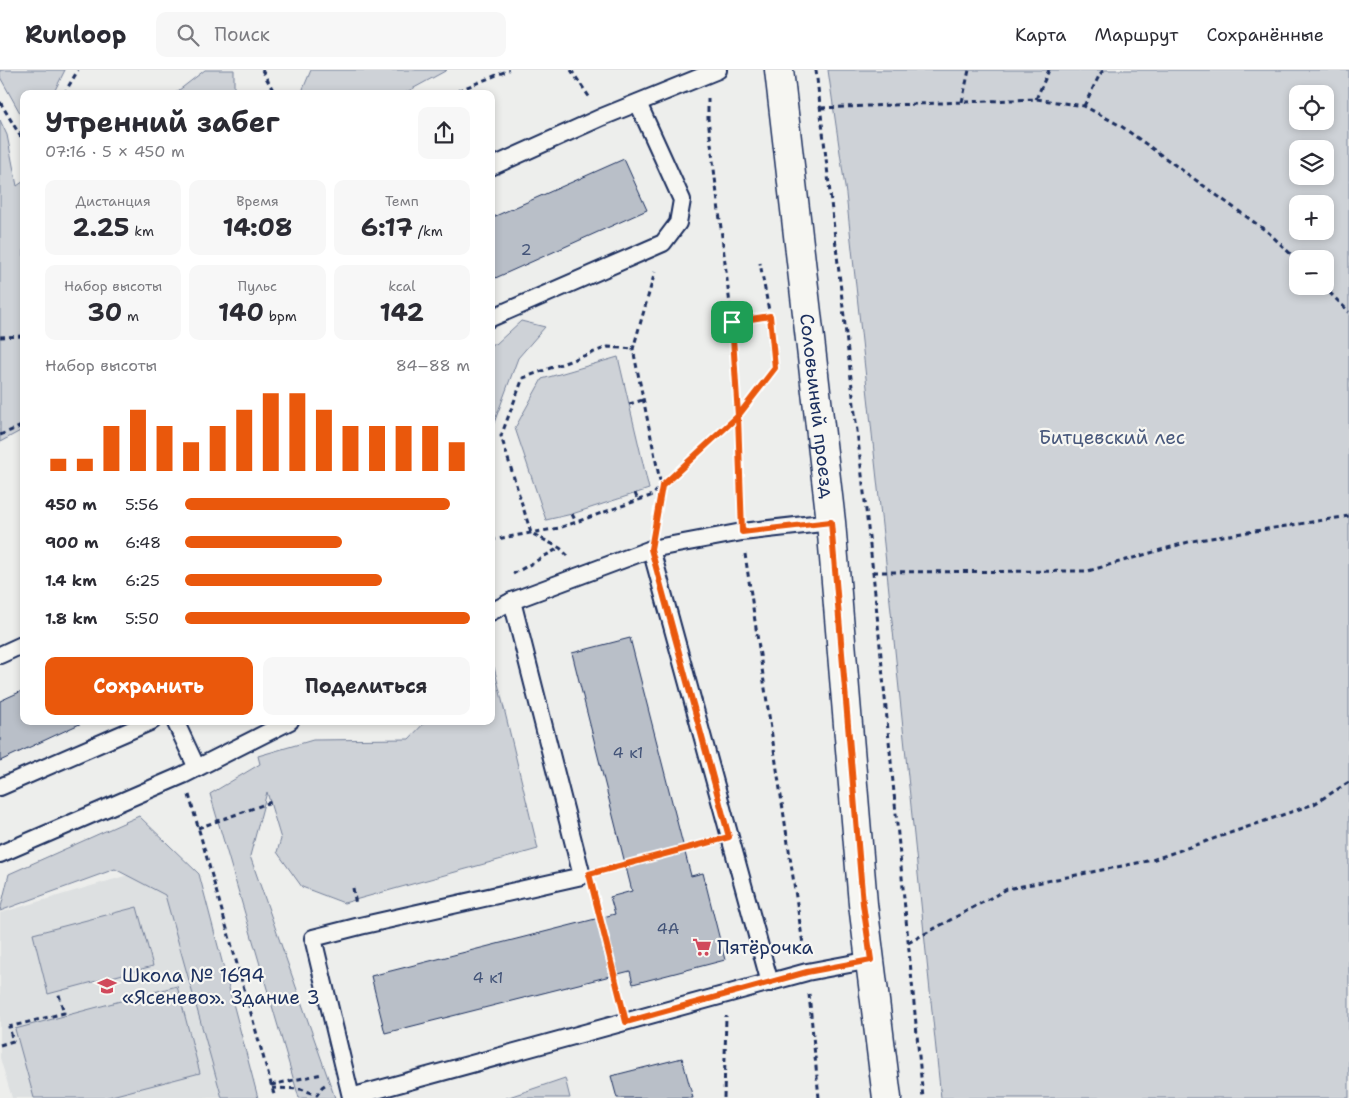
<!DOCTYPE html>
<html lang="ru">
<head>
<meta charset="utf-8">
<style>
  :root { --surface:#fff; --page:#f7f7f7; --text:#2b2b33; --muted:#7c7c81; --line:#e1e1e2; --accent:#ea580c }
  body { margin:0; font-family:"Shantell Sans",sans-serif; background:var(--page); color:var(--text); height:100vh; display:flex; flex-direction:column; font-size:19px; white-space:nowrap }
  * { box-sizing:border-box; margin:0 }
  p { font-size:16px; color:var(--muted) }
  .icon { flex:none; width:28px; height:28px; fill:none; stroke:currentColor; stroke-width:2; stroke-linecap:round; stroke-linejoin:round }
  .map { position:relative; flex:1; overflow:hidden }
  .panel { position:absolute; left:20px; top:20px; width:475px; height:635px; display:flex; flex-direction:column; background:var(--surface); border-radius:10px; box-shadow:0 2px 8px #0003 }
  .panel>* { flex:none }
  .fabs { position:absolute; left:1289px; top:15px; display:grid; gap:10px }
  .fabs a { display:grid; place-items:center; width:45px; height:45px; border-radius:10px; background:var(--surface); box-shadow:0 2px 8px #0003; font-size:25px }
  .pin { position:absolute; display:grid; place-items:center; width:42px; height:42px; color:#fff; margin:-21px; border-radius:10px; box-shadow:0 2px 8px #0006 }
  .round { display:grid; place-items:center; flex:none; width:52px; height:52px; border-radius:10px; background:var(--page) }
  .headline { display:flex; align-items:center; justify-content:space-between; height:85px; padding:0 25px }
  h1 { font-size:28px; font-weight:700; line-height:38px }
  .figures { display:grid; grid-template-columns:repeat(3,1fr); gap:8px; height:85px; padding:5px 25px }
  .figures div { display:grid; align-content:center; border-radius:10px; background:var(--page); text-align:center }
  .figures b { font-size:25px; font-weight:700 }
  .figures small { font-size:14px; font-weight:400 }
  .figures p { font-size:14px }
  .chart { height:140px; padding:10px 25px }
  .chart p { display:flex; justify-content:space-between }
  .chart svg { width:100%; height:90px; margin-top:5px; stroke:var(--accent); stroke-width:6 }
  .cta { display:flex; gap:10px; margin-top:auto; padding:10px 25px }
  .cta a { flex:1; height:58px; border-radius:10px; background:var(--accent); color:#fff; font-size:20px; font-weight:700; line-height:58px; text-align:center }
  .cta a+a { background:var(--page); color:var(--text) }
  ul { padding:0 25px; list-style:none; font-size:16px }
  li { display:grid; grid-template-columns:80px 60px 1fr; align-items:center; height:38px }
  li i { height:12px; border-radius:6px; background:var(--accent) }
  header { display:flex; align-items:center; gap:30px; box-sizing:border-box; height:70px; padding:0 25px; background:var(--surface); border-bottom:1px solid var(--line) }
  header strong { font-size:24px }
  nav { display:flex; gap:28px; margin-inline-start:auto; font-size:18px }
  .search { width:350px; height:45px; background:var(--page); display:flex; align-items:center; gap:12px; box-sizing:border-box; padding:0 18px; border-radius:10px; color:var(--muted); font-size:19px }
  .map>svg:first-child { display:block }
</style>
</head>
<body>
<header>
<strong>Runloop</strong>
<div class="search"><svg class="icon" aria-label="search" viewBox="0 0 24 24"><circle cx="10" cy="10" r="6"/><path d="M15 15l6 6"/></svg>Поиск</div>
<nav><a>Карта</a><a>Маршрут</a><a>Сохранённые</a></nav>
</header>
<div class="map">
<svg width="1349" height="1028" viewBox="0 0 1349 1028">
  <rect width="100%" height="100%" fill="#edeeec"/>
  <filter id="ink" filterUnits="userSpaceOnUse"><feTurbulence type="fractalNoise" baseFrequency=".02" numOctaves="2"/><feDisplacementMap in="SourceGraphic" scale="10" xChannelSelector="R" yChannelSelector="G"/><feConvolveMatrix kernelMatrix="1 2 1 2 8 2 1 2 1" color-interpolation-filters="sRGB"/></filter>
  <g filter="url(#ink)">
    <path fill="#dde0e1" d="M179,790L245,1028H12L0,988V843Z"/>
    <g fill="#ced2d7" stroke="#74809a" fill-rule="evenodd">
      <path d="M0,0H65L53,24H24V50L0,7Z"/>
      <path d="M205,0H234V24H174Z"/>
      <path d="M311,0H447L403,24H304L303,19Z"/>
      <path d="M828,0H1349V1028H941L885,483L846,124ZM1298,24H1325V51H1298ZM1298,79H1325V106H1298ZM1298,134H1325V161H1298ZM1298,189H1325V216H1298Z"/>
      <path d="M0,50L7,65L17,116L24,111V359L0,372Z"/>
      <path d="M521,251L545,257L518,288L491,361V274H496Z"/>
      <path d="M618,287L649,419L572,444L546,450L515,358L542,309Z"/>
      <path d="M494,597L538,779L344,833L302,817L277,782L281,769L267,722L250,786L335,1028H299L210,724L260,694L258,686L313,670L409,669L426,651H491V598Z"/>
      <path d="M139,746L199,804L258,1028H222L165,825L115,799L0,841L9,804Z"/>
      <path d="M137,837L153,896L48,924L33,864Z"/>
      <path d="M177,916L200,1003L104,1028H34L15,959Z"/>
      <path d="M565,1008L570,1028H506Z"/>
    </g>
    <g fill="#b9bfc8" stroke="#1b2f5e">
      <path d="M624,89L647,140L491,210V148Z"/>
      <path d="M630,568L691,806L703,803L725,890L633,914L630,901L385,963L371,906L615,844L610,827L632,821L572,583Z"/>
      <path d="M24,620V651H86L0,691V631Z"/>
      <path d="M682,988L693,1028H617L611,1006Z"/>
    </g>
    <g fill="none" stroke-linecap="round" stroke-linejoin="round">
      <g stroke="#1b2f5e" stroke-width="20">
        <g id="service">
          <path d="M491,97L602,47L718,0"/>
          <path d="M491,248L663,173L678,153L682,130L638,33"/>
          <path d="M651,479L770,913"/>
          <path d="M512,531L582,806L360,856L313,868L351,1027L807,902L871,890"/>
          <path d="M491,542L512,531L651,479L742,462L831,452"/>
          <path d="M0,585L24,574"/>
          <path d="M175,651L197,698"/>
          <path d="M0,717L152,651"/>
          <path d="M0,784L183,705L290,651"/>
        </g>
      </g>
      <g stroke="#1b2f5e" stroke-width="31">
        <g id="tertiary">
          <path id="s1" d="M779,0L831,452L863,834L887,1028"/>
        </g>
      </g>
      <g stroke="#1b2f5e" stroke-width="3" stroke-dasharray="5 4" stroke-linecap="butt">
        <path d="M262,0L275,24"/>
        <path d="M571,0L590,28"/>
        <path d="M816,0L873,502L923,1028"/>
        <path d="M64,24L78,0"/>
        <path d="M450,24L509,0"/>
        <path d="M708,28V48L732,252L741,440"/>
        <path d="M1036,29L1049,0"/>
        <path d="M0,32L24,72"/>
        <path d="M962,32L969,0"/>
        <path d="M1084,36L1100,4L1104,0"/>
        <path d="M821,38L1036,29L1084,36L1121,56L1269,163L1298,191"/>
        <path d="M1323,216L1349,242"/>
        <path d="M732,252L770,246"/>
        <path d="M0,267L24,266"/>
        <path d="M629,334L643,330"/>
        <path d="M0,365L24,355"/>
        <path d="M635,423L638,431"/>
        <path d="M572,444L576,452"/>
        <path d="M655,457L661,416L633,279L655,202"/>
        <path d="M491,470L559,458L653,425L661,416L737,346L775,298L770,246L760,193"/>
        <path d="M745,484L804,881"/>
        <path d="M568,486L560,478L531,463L501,366L523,308L608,277L633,279"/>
        <path d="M873,502L1088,501L1192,471L1349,446"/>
        <path d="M513,504L559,478"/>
        <path d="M189,725L275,1028"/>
        <path d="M198,758L271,732"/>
        <path d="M602,800L708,773"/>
        <path d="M353,818L356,835"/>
        <path d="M594,824L621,929"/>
        <path d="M908,873L1007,819L1152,790L1314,734L1349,712"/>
        <path d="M809,924L819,1028"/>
        <path d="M0,975L13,971L9,957L64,943L58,921"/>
        <path d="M271,1015L322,1004"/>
        <path d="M272,1018L301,1019L317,1025L322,1017L325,1015"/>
        <path d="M724,1028L726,946"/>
      </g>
      <use href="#service" stroke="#f6f6f2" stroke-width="16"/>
      <use href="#tertiary" stroke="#f6f6f2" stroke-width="28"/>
    </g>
  </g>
  <g fill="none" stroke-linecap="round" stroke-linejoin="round" filter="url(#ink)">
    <g stroke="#fff" stroke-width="10">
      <path id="route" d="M732,252L738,346L662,416L651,479L729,767L589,804L626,952L807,902L871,890L863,834L831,452L742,462L738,346L775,298L770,246L732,252"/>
    </g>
    <use href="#route" stroke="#ea580c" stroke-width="6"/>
  </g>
  <defs>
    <g id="supermarket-bare" transform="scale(1.5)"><path d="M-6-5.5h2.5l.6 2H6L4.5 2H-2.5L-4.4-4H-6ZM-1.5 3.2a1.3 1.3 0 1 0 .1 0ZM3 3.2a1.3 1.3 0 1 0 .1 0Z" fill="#d1495b" stroke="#f6f6f2" stroke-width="2.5" paint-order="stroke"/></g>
    <g id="school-bare" transform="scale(1.5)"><path d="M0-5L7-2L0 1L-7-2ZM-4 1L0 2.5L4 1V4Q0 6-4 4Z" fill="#d1495b" stroke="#f6f6f2" stroke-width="2.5" paint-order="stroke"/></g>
  </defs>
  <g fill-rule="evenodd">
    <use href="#supermarket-bare" x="702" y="877"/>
    <use href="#school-bare" x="107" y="916"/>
  </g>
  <g text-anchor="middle" stroke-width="4.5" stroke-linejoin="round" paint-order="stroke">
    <g font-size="16" fill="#425378">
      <text x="526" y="185">2</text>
      <text x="628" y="688">4 к1</text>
      <text x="668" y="864">4А</text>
      <text x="488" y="913">4 к1</text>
    </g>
    <g font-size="19" fill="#1b2f5e" stroke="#f6f6f2">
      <text dy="7" stroke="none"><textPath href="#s1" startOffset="338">Соловьиный проезд</textPath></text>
    </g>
    <g font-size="19" fill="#48587c" stroke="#f6f6f2">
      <text x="1112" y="374">Битцевский лес</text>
    </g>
    <g font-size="19" fill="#1b2f5e" stroke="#f6f6f2" text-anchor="start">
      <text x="717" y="884">Пятёрочка</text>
      <text x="122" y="912">Школа № 1694<tspan x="122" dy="22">«Ясенево». Здание 3</tspan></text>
    </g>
  </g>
</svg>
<div class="fabs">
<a><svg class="icon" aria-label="locate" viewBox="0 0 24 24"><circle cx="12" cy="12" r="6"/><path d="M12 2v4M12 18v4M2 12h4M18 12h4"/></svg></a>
<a><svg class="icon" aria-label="layers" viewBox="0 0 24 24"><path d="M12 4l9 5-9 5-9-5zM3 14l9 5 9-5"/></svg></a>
<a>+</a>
<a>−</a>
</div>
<div class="pin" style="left:732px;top:252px;background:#1e9e55"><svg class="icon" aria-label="arrive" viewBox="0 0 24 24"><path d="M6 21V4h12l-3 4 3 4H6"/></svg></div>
<section class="panel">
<div class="headline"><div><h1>Утренний забег</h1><p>07:16 · 5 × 450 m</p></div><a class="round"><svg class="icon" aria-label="share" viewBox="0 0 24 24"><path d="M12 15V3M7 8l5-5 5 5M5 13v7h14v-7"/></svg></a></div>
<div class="figures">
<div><p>Дистанция</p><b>2.25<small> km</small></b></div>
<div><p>Время</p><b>14:08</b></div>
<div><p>Темп</p><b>6:17<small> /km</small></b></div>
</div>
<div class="figures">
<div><p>Набор высоты</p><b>30<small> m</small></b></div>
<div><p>Пульс</p><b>140<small> bpm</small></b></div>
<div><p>kcal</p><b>142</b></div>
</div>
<div class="chart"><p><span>Набор высоты</span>84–88 m</p>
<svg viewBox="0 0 160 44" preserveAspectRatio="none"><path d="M5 44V38M15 44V38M25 44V22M35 44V14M45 44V22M55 44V30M65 44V22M75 44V14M85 44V6M95 44V6M105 44V14M115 44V22M125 44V22M135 44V22M145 44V22M155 44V30"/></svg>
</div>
<ul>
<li><b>450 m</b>5:56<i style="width:93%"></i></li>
<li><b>900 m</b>6:48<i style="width:55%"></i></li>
<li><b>1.4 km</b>6:25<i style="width:69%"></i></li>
<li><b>1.8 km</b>5:50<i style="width:100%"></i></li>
</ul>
<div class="cta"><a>Сохранить</a><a>Поделиться</a></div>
</section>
</div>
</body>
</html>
